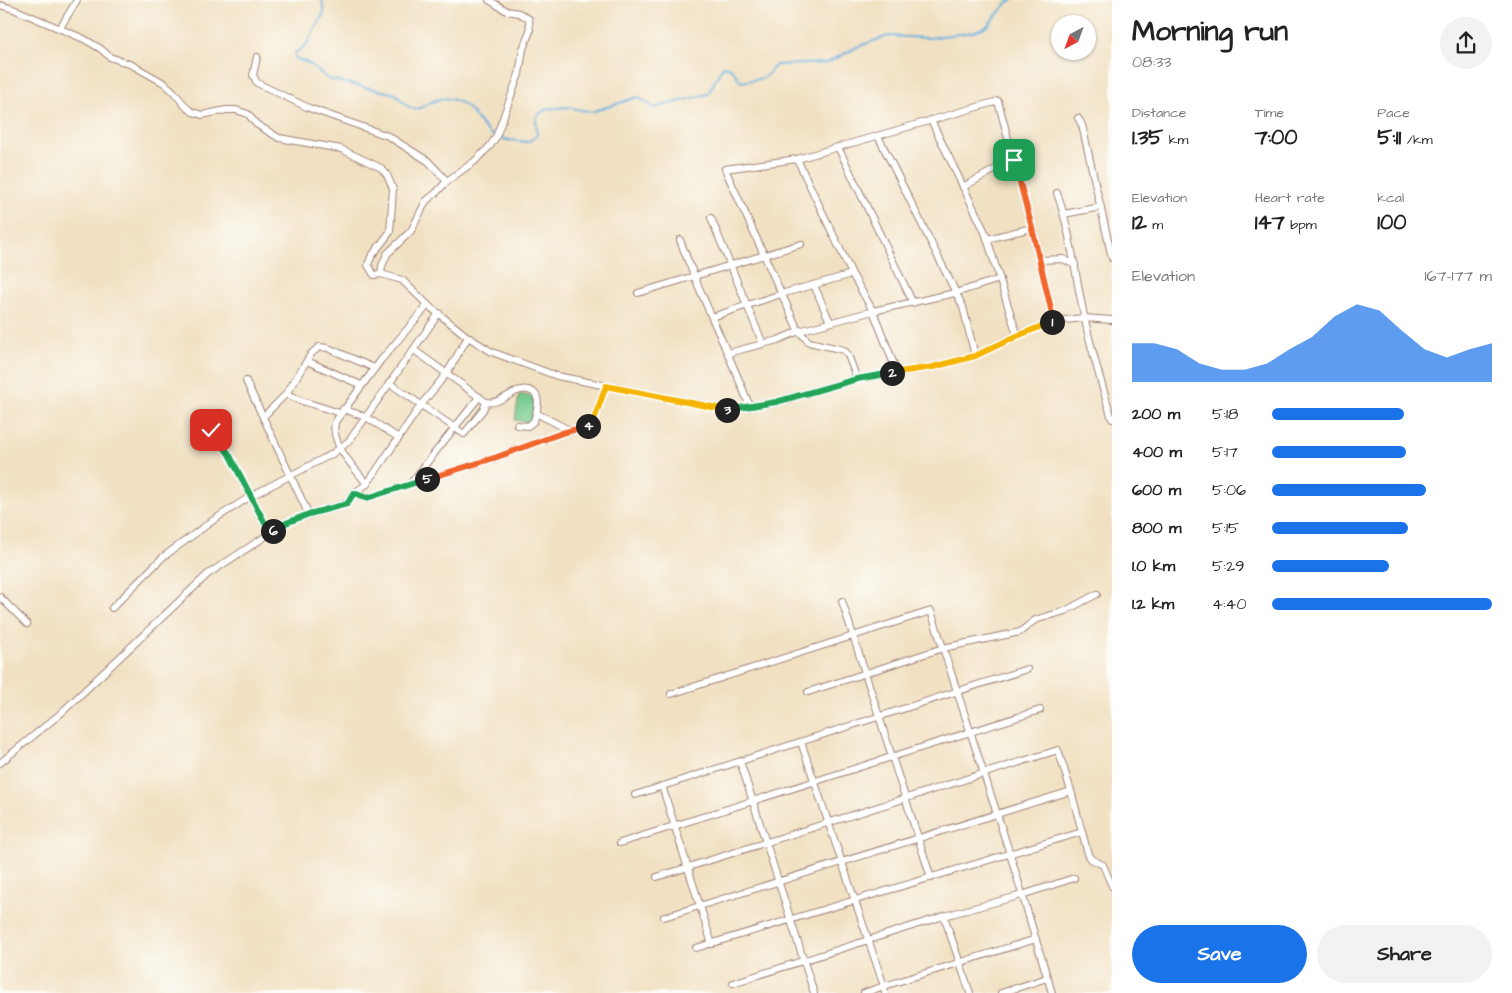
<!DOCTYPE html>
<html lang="en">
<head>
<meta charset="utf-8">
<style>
  :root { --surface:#fff; --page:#f2f2f2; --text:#222; --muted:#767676; --accent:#1a73e8 }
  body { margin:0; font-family:"Architects Daughter",sans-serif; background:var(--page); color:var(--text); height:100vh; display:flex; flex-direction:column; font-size:19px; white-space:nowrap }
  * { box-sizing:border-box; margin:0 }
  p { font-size:16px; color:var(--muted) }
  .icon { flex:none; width:28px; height:28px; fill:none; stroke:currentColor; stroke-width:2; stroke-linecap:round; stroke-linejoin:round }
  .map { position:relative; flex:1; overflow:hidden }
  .side { display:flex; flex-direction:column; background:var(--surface); width:400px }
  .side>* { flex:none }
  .needle { width:32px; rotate:221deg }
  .tools { position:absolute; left:1051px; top:15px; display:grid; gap:10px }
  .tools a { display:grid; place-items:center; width:45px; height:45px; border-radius:50%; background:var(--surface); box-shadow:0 1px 4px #0004; font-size:25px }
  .pin { position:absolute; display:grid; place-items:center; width:42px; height:42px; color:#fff; margin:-21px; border-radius:10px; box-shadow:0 2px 8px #0006 }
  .km { position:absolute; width:25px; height:25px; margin:-12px; border-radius:50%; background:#222; color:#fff; font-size:14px; line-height:25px; text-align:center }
  .round { display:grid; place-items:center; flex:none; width:52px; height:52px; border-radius:26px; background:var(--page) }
  .headline { display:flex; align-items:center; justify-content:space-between; height:85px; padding:0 20px }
  h1 { font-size:28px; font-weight:700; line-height:38px }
  .figures { display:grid; grid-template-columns:repeat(3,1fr); gap:8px; height:85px; padding:5px 20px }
  .figures div { display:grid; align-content:center }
  .figures b { font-size:21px; font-weight:700 }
  .figures small { font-size:14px; font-weight:400 }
  .figures p { font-size:14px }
  .chart { height:140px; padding:10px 20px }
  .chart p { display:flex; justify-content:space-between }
  .chart svg { width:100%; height:90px; margin-top:5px; fill:var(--accent); opacity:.7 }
  .primary-button { display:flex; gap:10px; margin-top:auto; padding:10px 20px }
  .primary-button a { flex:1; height:58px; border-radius:30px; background:var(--accent); color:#fff; font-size:20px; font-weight:700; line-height:58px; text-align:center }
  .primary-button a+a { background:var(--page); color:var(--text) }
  ul { padding:0 20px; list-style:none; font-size:16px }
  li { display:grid; grid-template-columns:80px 60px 1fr; align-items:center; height:38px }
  li i { height:12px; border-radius:6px; background:var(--accent) }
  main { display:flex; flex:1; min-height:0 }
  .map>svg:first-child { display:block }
</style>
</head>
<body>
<main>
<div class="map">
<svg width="1112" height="993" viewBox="0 0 1112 993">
  <rect width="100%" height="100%" fill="#fdfcf7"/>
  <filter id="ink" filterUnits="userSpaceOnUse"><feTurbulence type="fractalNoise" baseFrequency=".02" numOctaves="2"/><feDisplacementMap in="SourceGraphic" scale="10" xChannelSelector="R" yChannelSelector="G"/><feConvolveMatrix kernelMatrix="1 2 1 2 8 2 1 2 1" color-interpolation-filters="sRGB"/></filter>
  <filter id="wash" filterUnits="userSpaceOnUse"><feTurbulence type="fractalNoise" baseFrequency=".0096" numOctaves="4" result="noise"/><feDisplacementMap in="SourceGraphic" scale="20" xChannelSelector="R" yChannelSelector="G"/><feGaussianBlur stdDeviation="1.12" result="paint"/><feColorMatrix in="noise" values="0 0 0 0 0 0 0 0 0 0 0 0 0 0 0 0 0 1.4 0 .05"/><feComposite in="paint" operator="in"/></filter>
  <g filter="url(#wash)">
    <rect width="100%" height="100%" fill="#f1e1c2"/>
    <path fill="#77cb8f" stroke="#60755d" d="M519,394L535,397L531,423L515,420Z"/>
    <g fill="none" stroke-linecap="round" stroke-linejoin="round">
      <path stroke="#66aede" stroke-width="2" d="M322,0L324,13L306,45L295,53V58L308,63L328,79L396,94C421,127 424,94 450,99C475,104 476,126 494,136C504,141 517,141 528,142L537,136L536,121L537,116L546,109L568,107L591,112L638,97L654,108L708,94L723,66L731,68L741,82L764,78L776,65L827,63L859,46L888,36L928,38L973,32L987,26L1008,2L1013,0"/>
    </g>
  </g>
  <g filter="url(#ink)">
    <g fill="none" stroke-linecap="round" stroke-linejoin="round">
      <g stroke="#9e8076" stroke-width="8">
        <g id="minor">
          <path d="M489,0L507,11L519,13L529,19L530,31L523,49L519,74L496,137L490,146L475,161L447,181L437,192L426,201L411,231L387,254L382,266L381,274L402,280L430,307L468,337L492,352L557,376L727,410L776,402L857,379L933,367L975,356L1017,335L1054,321L1084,318L1112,320"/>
          <path d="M0,5L16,10L84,39L101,49L110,57L132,65L164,83L173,91L187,108L193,112L202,115L226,110H236L248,114L256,124L279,138L341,149L381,168L387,175L393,189L390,232L371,257L368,265L374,275L381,274"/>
          <path d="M60,28L77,0"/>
          <path d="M257,57L253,75L257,83L309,108L388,136L428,161L447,181"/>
          <path d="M1078,118L1082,125L1112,258"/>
          <path d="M931,120L985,232L1017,335"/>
          <path d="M878,136L963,307L975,356"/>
          <path d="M838,147L913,303"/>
          <path d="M797,159L852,274L873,311L897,372"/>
          <path d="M963,187L1014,159"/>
          <path d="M1057,193C1072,236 1075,276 1085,320C1092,353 1102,386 1112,419"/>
          <path d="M1064,214L1101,207"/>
          <path d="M711,218L763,344"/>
          <path d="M987,239L1032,228"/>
          <path d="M680,240C701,297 728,351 750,407"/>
          <path d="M1040,260L1063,259L1075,265"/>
          <path d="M814,285L830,322"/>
          <path d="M638,293L801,244"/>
          <path d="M712,317L781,294L852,274"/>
          <path d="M728,353L778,340L799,331L873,311L955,293L1000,279"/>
          <path d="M307,361L361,385"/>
          <path d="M857,379L848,355L844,350L809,342L798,330L725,169L797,159L998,101L1032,228L1054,321"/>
          <path d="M246,381L309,515"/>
          <path d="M389,383L464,434L483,410L486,402L414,350"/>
          <path d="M286,394L302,401L340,413"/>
          <path d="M486,402C503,406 517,382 533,392C542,398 536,413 534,421L528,426L517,425"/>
          <path d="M343,409L366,417L399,438"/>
          <path d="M536,413L571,431"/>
          <path d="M263,417L286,394L311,354L319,347L328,348L374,368"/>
          <path d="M211,429L229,454L270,533"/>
          <path d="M367,484C354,467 330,444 335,422L381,360L428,305"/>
          <path d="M410,484L479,397"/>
          <path d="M354,493L367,484L421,405L447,373L468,337"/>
          <path d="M0,597L27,624"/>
          <path d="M842,601L931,878"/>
          <path d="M112,608L163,557L215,519L251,496L332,454L349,441L439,313"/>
          <path d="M808,692L943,648L1020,632L1035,620L1065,611L1097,594"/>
          <path d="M671,694L931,611L1010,854L1052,993"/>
          <path d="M801,742L884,986L1036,939"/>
          <path d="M740,761L814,993"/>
          <path d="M0,763L60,714L208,574L286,523L311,514L347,503L354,493L367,498L497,457L562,433L591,425L606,386"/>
          <path d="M662,786L712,944"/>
          <path d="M635,795L1027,669"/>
          <path d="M620,843L1040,710"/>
          <path d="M657,877L1058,750L1071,791L1088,854L1091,859L1103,865L1112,886"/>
          <path d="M944,916L970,993"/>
          <path d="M664,917L1071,791"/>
          <path d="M696,948L1082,832"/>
          <path d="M733,983L944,916L1022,895L1074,878"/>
          <path d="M864,993L884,986L885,993"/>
          <path d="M1001,993L1047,978"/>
        </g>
      </g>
      <use href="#minor" stroke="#fff" stroke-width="6"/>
    </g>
  </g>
  <g fill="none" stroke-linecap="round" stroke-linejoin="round" filter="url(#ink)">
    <g stroke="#fff" stroke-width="10">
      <path id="split-1" d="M1014,160L1032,228L1054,322H1052"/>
    </g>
    <g stroke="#fff" stroke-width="10">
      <path id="split-2" d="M892,373L933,367L975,356L1017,336L1052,322"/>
    </g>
    <g stroke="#fff" stroke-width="10">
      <path id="split-3" d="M727,410L776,402L857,379L892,373"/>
    </g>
    <g stroke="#fff" stroke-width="10">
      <path id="split-4" d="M588,426L592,425L606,386L727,410"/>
    </g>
    <g stroke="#fff" stroke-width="10">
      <path id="split-5" d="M427,479L497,457L562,433L588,426"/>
    </g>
    <g stroke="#fff" stroke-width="10">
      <path id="split-6" d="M273,531L286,523L309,514L347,504L354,493L367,498L427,479"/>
    </g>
    <g stroke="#fff" stroke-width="10">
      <path id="split-7" d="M211,430L229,454L270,533L273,531"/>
    </g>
    <use href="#split-1" stroke="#f0652b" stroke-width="6"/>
    <use href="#split-2" stroke="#f5b400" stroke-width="6"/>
    <use href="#split-3" stroke="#22a559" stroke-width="6"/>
    <use href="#split-4" stroke="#f5b400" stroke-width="6"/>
    <use href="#split-5" stroke="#f0652b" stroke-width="6"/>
    <use href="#split-6" stroke="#22a559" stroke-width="6"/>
    <use href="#split-7" stroke="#22a559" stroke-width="6"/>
  </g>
</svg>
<div class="tools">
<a><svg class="needle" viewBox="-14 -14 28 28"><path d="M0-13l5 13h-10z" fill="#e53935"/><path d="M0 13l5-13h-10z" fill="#767676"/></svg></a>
</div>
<div class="pin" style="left:1014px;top:160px;background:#1e9e55"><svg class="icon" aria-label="arrive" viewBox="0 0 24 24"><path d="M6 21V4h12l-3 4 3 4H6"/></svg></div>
<div class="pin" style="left:211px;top:430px;background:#d93025"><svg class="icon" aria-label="check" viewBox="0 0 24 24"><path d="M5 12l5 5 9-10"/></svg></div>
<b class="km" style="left:1052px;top:322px">1</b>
<b class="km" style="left:892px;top:373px">2</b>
<b class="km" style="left:727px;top:410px">3</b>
<b class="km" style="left:588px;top:426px">4</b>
<b class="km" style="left:427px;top:479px">5</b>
<b class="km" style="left:273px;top:531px">6</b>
</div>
<section class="side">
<div class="headline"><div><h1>Morning run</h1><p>08:33</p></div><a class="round"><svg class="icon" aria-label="share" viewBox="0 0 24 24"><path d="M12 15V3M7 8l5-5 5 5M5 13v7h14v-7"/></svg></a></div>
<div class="figures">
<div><p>Distance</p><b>1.35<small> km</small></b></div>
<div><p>Time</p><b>7:00</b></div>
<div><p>Pace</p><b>5:11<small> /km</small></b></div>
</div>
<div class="figures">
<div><p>Elevation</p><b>12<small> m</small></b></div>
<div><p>Heart rate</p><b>147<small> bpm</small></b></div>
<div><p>kcal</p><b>100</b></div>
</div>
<div class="chart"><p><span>Elevation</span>167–177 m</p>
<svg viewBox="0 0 160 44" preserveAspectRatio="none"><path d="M0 44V25L10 25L20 28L30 35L40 38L50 38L60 35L70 28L80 22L90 12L100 6L110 9L120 19L130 28L140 32L150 28L160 25V44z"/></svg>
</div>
<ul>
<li><b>200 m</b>5:18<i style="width:60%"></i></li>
<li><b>400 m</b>5:17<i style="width:61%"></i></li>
<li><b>600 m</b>5:06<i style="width:70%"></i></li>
<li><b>800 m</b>5:15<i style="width:62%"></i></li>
<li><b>1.0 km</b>5:29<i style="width:53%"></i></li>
<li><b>1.2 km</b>4:40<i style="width:100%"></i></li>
</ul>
<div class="primary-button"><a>Save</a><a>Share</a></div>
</section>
</main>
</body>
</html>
